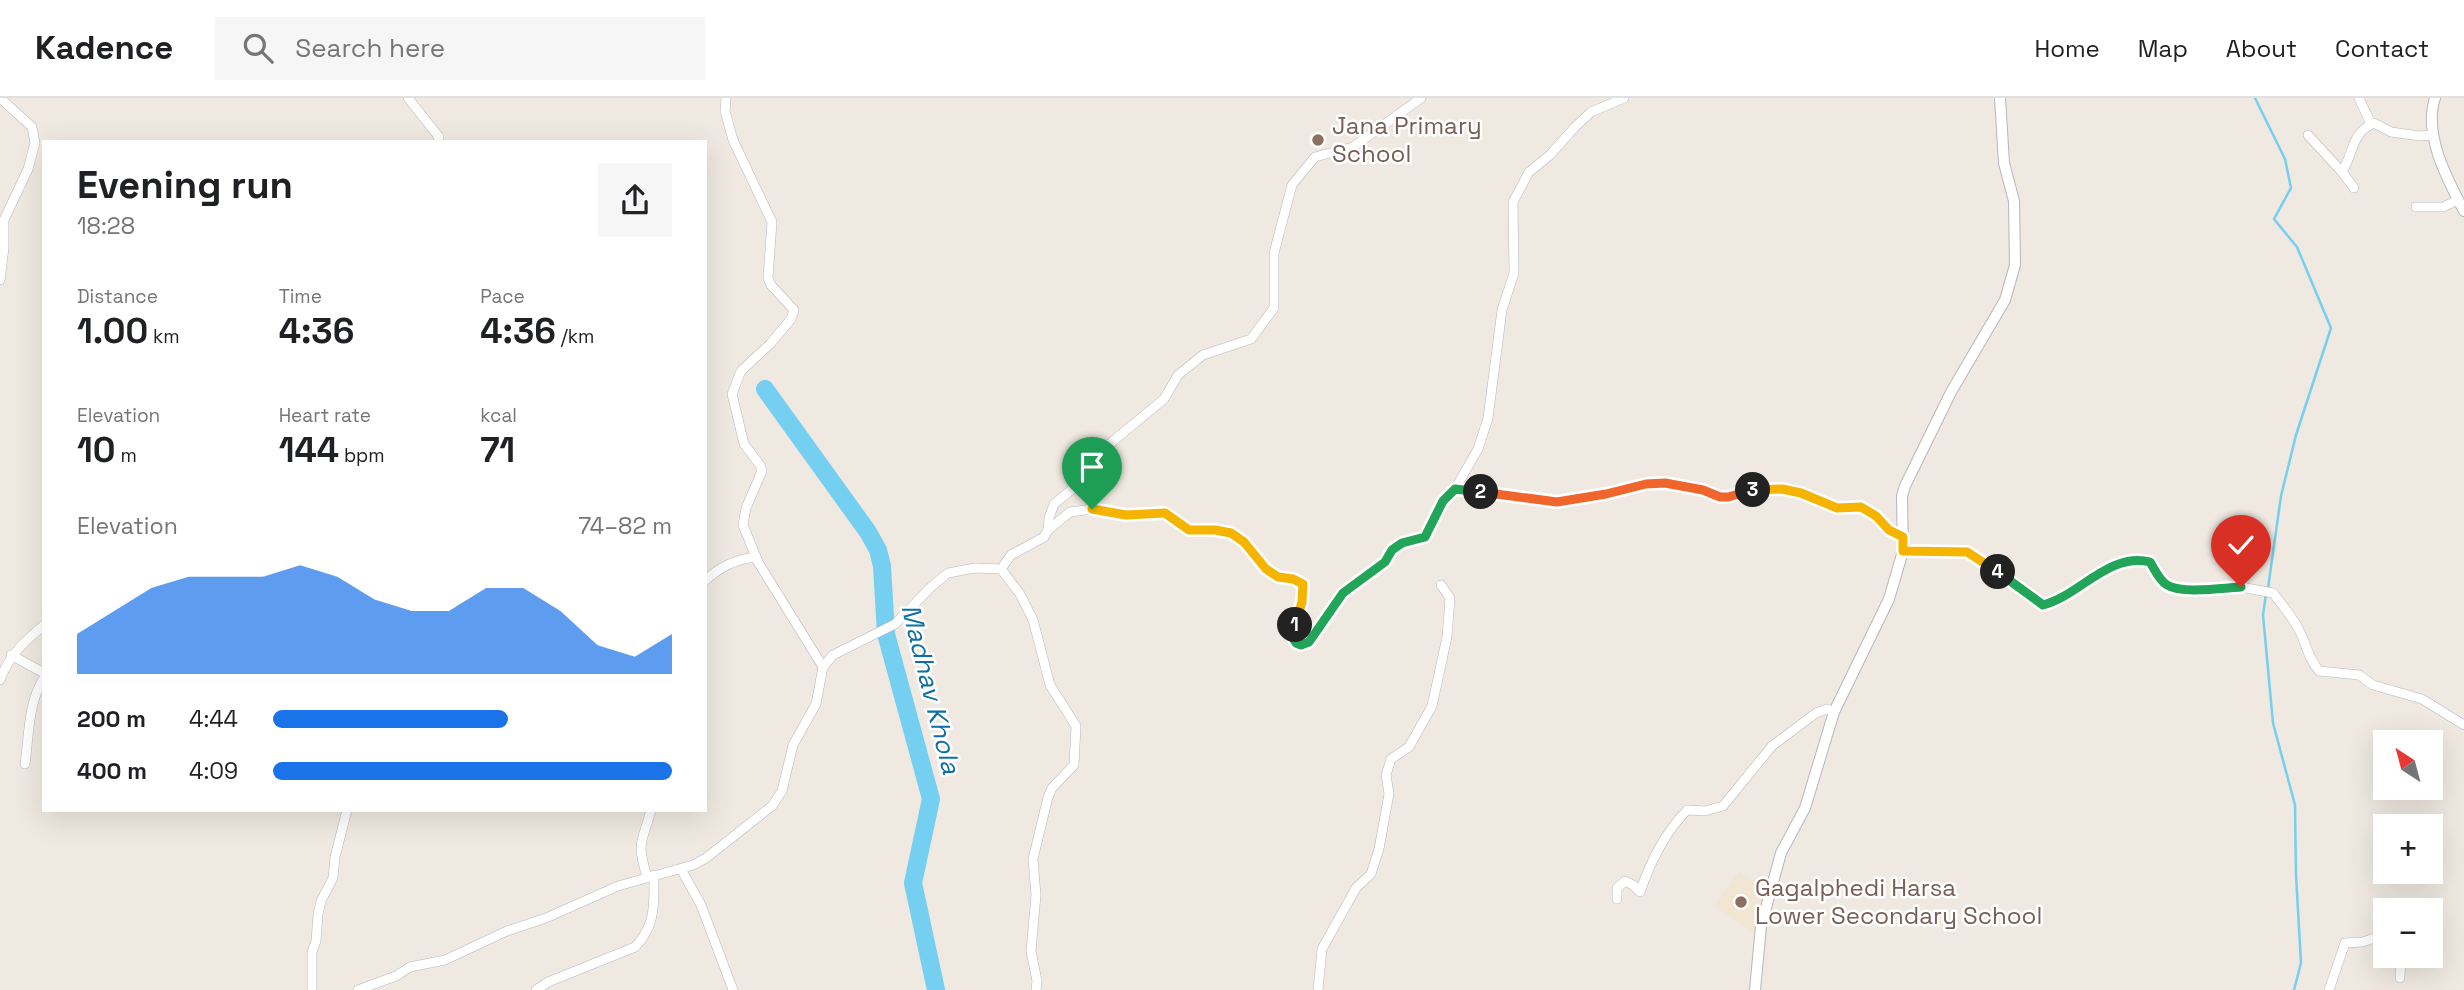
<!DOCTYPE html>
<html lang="en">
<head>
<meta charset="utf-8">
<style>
  :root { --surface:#fff; --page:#f6f6f6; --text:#202124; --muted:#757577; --line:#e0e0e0; --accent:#1a73e8 }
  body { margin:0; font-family:"Space Grotesk",sans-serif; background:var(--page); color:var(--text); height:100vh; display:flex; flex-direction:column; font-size:26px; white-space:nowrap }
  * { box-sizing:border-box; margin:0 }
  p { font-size:23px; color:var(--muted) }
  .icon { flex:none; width:38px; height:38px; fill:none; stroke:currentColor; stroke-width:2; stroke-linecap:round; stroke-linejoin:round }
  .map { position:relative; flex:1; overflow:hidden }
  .panel { position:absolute; left:42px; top:42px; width:665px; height:672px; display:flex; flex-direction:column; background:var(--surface); border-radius:0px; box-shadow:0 7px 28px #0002 }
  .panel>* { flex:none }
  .needle { width:46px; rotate:324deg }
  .controls { position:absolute; left:2373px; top:632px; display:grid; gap:14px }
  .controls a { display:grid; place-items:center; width:70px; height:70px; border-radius:0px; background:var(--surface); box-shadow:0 7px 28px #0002; font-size:35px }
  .pin { position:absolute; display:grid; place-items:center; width:60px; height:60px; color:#fff; margin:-72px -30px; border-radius:50% 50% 50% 0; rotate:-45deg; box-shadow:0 0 7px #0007 }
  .pin .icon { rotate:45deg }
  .km { position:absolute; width:35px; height:35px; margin:-18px; border-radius:50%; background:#222; color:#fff; font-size:19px; line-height:35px; text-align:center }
  .round { display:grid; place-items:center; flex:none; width:74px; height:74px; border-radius:0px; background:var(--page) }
  .overview { display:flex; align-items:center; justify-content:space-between; height:119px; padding:0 35px }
  h1 { font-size:38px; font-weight:700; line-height:52px }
  .metrics { display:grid; grid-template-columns:repeat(3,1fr); gap:10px; height:119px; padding:7px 35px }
  .metrics div { display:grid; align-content:center }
  .metrics b { font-size:35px; font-weight:700 }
  .metrics small { font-size:19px; font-weight:400 }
  .metrics p { font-size:19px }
  .chart { height:196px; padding:14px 35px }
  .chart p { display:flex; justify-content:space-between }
  .chart svg { width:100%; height:126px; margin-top:7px; fill:var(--accent); opacity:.7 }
  ul { padding:0 35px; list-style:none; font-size:23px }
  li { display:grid; grid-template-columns:112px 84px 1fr; align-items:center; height:52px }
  li i { height:18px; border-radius:9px; background:var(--accent) }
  header { display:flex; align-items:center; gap:42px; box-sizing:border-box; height:98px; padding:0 35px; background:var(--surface); border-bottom:2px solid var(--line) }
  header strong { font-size:33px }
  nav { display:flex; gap:38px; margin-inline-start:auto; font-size:24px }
  .search { width:490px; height:63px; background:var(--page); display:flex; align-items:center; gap:18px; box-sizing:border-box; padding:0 24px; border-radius:0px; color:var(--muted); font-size:26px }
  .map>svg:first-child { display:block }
</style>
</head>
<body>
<header>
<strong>Kadence</strong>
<div class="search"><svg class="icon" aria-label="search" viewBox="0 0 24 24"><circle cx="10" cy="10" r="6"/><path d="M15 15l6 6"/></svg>Search here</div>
<nav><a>Home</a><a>Map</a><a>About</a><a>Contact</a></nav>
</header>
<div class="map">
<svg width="2464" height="892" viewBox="0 0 2464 892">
  <rect width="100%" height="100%" fill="#efe9e1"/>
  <path fill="#f0e6d1" d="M1739,774L1767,795L1761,839L1714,808Z"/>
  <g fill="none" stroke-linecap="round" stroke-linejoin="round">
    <g stroke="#75cff0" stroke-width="2.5">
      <path d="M2255,0L2285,61L2291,90L2274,121L2297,149L2331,230L2296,337L2281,398L2268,490"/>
      <path d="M2266,496L2263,517L2273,625L2295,707L2296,777L2301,865L2294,892"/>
    </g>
    <path stroke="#75cff0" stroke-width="18" d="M765,291L868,434L878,452L882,468L886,536L931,701L913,785L936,892"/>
    <g stroke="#b4b7c1" stroke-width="10">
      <g id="minor">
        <path d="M0,0L32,29L35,45L28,71L4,122V150L0,182"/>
        <path d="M408,0L439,39L438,44"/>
        <path d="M726,0L725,13L733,42L772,124L768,180L771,187L794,212L791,221L770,246L741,273L732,296L744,346L760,367L762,373L746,410L743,427L758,464L823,569"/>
        <path d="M2359,0L2371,26"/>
        <path d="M2308,37L2342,74"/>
        <path d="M2354,90L2342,74C2355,53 2350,36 2374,25L2391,34L2420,38L2433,37"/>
        <path d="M2416,109H2443L2458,102"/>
        <path d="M1455,391L1557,404L1606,396L1646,386L1665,385L1703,392L1728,399L1758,390L1782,391L1801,395L1837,410L1861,409L1876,418L1889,432L1903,439"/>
        <path d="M1048,432L1049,420L1054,406L1092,375L1107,348L1164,301L1178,277L1203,257L1251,241L1274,210V155L1292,87L1315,59L1353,49L1421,0"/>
        <path d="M1903,453L1967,454L1993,469L2043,507C2078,498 2110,454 2150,464L2157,478L2169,489L2186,491L2241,489L2273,495C2284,509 2295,522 2302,538C2307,551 2310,562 2319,573L2359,577L2373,587L2422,601L2464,627"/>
        <path d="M1001,471L1020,496L1033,522L1050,587L1076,628L1074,667L1052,690L1048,699L1033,761L1036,797L1031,853L1037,883L1036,892"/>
        <path d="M705,483C719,469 737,461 756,459"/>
        <path d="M11,557L44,575"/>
        <path d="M0,582C9,557 24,544 44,527"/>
        <path d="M25,666C29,638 28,604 44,580"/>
        <path d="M681,771L701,807L733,892"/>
        <path d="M647,779C636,742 642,746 651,712"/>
        <path d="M1617,801V790L1625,783L1633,787L1640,794C1651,763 1664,736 1687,712L1705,713L1723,708L1772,648L1816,615L1827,611L1834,614"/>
        <path d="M2400,880L2401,858"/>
        <path d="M312,892V854L316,843L318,816L321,803L333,780L335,759L347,712"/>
        <path d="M358,892L396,878L410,869L445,862L507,833L546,820L618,788L693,767L706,760L772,708L782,693L793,647L816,606L823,569L833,557L895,526L931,489L948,475L975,470L1001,471L1011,457L1044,439L1048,432L1070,414L1092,411L1126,417L1165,415L1189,432H1215L1231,435L1244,444L1266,471L1278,479L1293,481L1303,486L1302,504L1293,540L1296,545L1301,547L1309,543L1344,495L1385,464L1392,452L1402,445L1425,439L1443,403L1455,391L1478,351L1488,320L1502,212L1514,175L1513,104L1529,74L1550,57L1575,29L1591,14L1624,0"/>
        <path d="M536,892L548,884L635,849C656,828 654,805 654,777"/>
        <path d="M1318,892L1322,851L1356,790L1371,776L1379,751L1389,696L1386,677L1391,661L1409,649L1432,608L1447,539L1450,500L1441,487"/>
        <path d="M2329,892L2345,845L2362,844L2385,837"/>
      </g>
    </g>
    <g stroke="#b4b7c1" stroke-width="12">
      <g id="tertiary">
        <path d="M2435,0C2423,36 2447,81 2464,113"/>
        <path d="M1755,892L1761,828L1781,755L1805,710L1834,614L1889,501L1903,453L1902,398L1905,388L1951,294L2005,202L2015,167L2014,103L2004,65L2000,0"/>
      </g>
    </g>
    <use href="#minor" stroke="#fff" stroke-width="9"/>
    <use href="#tertiary" stroke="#fff" stroke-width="10"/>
  </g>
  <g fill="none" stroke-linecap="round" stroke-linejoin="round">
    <g stroke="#fff" stroke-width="14">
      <path id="split-1" d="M1092,411L1126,417L1165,415L1189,432H1215L1231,435L1244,444L1266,471L1278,479L1293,481L1303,486L1302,504L1295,527"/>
    </g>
    <g stroke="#fff" stroke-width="14">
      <path id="split-2" d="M1295,527L1293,540L1296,545L1301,547L1309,544L1343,495L1385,464L1392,452L1402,445L1425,439L1443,403L1455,391L1481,394"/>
    </g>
    <g stroke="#fff" stroke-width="14">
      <path id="split-3" d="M1481,394L1557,404L1606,396L1646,386L1665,385L1703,392L1720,399H1728L1753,392"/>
    </g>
    <g stroke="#fff" stroke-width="14">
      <path id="split-4" d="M1753,392L1782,391L1801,395L1837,410L1861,409L1876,418L1889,432L1903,439V453L1967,454L1998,474"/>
    </g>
    <g stroke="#fff" stroke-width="14">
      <path id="split-5" d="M1998,474L2043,507C2079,498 2109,454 2150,464C2155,472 2159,482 2167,487C2181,496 2223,490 2241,489"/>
    </g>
    <use href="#split-1" stroke="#f5b400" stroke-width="9"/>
    <use href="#split-2" stroke="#22a559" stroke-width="9"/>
    <use href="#split-3" stroke="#f0652b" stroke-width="9"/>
    <use href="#split-4" stroke="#f5b400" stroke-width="9"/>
    <use href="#split-5" stroke="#22a559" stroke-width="9"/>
  </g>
  <g fill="#8d6e63" stroke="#fff" stroke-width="2.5">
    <circle cx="1318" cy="42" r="7"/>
    <circle cx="1741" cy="804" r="7"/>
  </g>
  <g text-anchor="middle" stroke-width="5" stroke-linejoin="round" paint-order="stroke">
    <g font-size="24" fill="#785e54" stroke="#fff" text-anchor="start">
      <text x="1332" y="36">Jana Primary<tspan x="1332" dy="28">School</tspan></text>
      <text x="1755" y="798">Gagalphedi Harsa<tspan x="1755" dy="28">Lower Secondary School</tspan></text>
    </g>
    <g font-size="26" font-style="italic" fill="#0d6fa3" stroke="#fff">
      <text transform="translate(931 591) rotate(76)" y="9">Madhav Khola</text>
    </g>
  </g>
</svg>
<div class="controls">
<a><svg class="needle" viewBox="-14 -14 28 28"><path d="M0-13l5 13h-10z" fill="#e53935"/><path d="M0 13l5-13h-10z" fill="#757577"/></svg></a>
<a>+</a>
<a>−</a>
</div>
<div class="pin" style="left:1092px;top:411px;background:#1e9e55"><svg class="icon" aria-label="arrive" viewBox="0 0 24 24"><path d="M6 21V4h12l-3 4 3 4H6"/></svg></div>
<div class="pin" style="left:2241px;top:489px;background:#d93025"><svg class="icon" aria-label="check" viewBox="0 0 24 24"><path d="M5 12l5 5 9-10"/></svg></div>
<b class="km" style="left:1295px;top:527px">1</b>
<b class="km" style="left:1481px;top:394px">2</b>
<b class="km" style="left:1753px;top:392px">3</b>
<b class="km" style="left:1998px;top:474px">4</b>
<section class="panel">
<div class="overview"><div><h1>Evening run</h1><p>18:28</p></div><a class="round"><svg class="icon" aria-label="share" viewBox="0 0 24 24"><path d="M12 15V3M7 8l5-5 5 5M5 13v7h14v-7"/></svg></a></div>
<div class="metrics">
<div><p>Distance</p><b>1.00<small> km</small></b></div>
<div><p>Time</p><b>4:36</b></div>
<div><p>Pace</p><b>4:36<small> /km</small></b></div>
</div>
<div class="metrics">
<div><p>Elevation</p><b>10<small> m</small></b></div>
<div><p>Heart rate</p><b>144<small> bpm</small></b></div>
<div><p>kcal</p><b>71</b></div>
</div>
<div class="chart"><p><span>Elevation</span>74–82 m</p>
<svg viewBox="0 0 160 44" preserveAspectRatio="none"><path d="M0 44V30L10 22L20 14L30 10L40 10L50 10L60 6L70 10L80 18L90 22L100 22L110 14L120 14L130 22L140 34L150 38L160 30V44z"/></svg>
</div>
<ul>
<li><b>200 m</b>4:44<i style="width:59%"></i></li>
<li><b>400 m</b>4:09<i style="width:100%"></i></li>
</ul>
</section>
</div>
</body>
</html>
